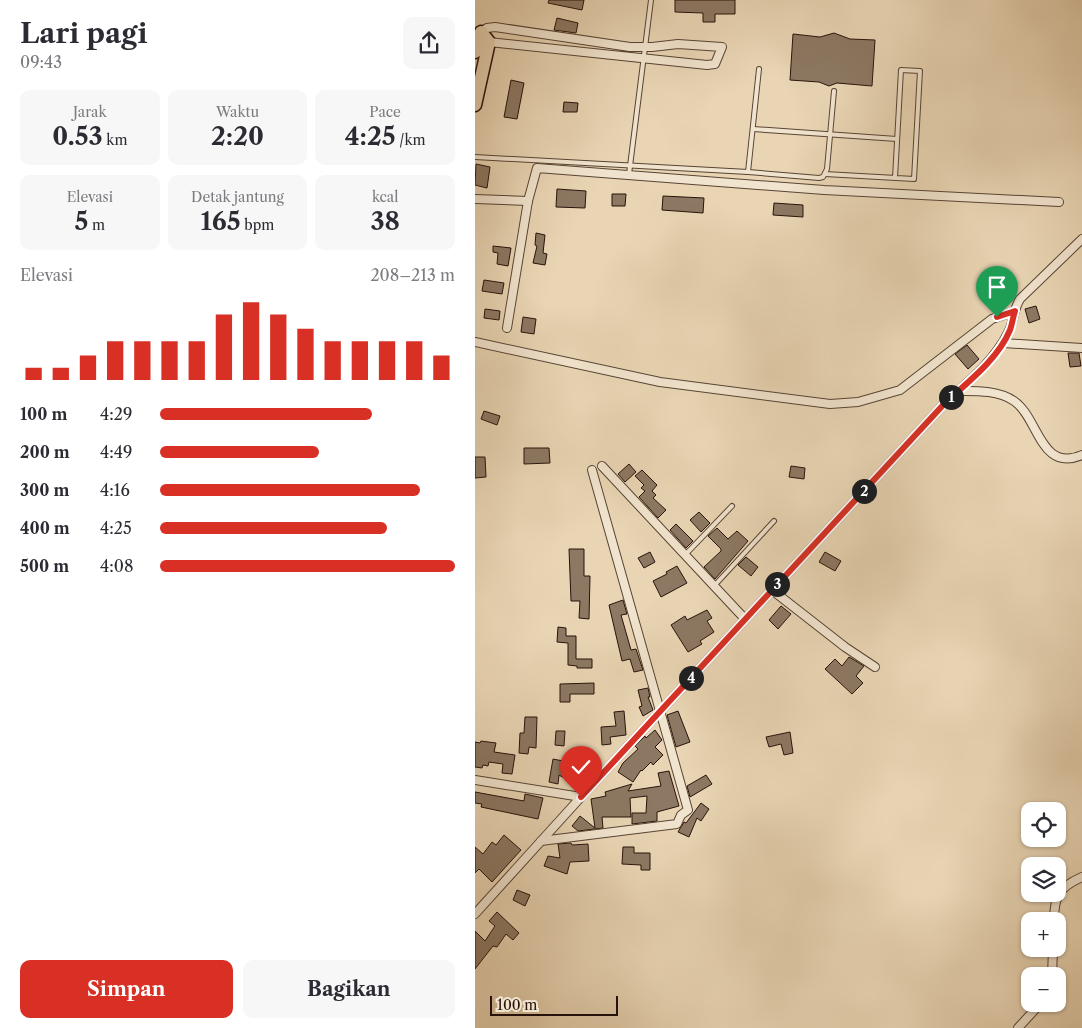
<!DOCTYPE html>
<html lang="id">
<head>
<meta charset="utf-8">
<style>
  :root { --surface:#fff; --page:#f7f7f7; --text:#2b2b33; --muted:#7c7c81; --accent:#d93025 }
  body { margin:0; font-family:"Libre Caslon Text",serif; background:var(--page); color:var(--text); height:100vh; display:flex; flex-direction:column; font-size:19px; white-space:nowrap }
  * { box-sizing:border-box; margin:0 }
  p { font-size:16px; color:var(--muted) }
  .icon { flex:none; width:28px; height:28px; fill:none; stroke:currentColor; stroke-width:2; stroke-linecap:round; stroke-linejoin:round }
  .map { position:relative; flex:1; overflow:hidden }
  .drawer { display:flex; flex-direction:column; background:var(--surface); width:475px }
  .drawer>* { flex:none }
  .controls { position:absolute; left:546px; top:802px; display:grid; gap:10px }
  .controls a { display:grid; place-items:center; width:45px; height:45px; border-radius:10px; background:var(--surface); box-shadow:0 1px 4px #0004; font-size:25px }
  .scale { position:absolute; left:15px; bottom:12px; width:128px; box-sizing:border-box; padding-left:5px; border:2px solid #27130b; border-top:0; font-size:14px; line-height:18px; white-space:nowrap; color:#27130b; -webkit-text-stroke:4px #f1e4ce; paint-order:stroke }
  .pin { position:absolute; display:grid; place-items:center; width:42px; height:42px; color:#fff; margin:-51px -21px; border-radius:50% 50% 50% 0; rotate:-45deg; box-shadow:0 0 5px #0007 }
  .pin .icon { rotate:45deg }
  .km { position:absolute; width:25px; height:25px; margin:-12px; border-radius:50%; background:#222; color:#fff; font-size:14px; line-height:25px; text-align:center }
  .round { display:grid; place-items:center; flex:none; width:52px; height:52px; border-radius:10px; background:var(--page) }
  .headline { display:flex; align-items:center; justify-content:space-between; height:85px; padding:0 20px }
  h1 { font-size:28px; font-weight:700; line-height:38px }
  .metrics { display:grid; grid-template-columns:repeat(3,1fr); gap:8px; height:85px; padding:5px 20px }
  .metrics div { display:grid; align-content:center; border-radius:10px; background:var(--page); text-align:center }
  .metrics b { font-size:25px; font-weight:700 }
  .metrics small { font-size:14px; font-weight:400 }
  .metrics p { font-size:14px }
  .chart { height:140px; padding:10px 20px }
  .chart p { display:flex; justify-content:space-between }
  .chart svg { width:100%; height:90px; margin-top:5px; stroke:var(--accent); stroke-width:6 }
  .primary-button { display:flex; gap:10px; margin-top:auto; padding:10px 20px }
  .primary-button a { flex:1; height:58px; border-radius:10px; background:var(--accent); color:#fff; font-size:20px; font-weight:700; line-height:58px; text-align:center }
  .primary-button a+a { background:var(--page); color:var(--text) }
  ul { padding:0 20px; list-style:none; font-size:16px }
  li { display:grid; grid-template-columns:80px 60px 1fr; align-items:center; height:38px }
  li i { height:12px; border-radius:6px; background:var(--accent) }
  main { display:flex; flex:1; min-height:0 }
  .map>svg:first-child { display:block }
</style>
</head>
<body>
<main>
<section class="drawer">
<div class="headline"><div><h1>Lari pagi</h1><p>09:43</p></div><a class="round"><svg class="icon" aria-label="share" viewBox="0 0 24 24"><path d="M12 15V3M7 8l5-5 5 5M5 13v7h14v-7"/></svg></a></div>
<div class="metrics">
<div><p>Jarak</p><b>0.53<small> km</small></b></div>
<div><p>Waktu</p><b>2:20</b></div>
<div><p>Pace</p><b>4:25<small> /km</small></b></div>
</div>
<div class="metrics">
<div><p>Elevasi</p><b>5<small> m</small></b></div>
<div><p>Detak jantung</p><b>165<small> bpm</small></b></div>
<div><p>kcal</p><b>38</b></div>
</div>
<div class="chart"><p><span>Elevasi</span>208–213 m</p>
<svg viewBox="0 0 160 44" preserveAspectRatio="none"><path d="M5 44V38M15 44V38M25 44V32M35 44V25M45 44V25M55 44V25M65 44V25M75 44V12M85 44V6M95 44V12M105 44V19M115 44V25M125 44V25M135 44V25M145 44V25M155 44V32"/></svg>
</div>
<ul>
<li><b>100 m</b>4:29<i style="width:72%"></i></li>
<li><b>200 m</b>4:49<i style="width:54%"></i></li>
<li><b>300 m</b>4:16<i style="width:88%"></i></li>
<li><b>400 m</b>4:25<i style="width:77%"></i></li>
<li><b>500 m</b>4:08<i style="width:100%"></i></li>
</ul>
<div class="primary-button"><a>Simpan</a><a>Bagikan</a></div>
</section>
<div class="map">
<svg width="607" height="1028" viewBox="0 0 607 1028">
  <rect width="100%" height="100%" fill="#e9d5b4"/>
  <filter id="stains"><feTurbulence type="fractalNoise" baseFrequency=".004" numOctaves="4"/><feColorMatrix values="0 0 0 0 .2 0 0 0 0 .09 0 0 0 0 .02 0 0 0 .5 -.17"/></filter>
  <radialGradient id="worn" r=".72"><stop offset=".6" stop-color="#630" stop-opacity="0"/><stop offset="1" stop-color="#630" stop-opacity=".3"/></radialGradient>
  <g fill="#8c7863" stroke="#27130b">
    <path d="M74,0H109L107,10L73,3Z"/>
    <path d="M200,0H260V14H240V22H228V13L200,12Z"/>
    <path d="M82,18L103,23L101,33L79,30Z"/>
    <path d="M359,33L375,39L400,40L397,86L362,83L354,86L344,82L315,80L318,34L345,37Z"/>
    <path d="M36,80L49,83L42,119L29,117Z"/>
    <path d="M89,102L103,103L102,112H88Z"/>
    <path d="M1,164L15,167L12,188L0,185Z"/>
    <path d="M82,189L111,191L110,208L81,207Z"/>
    <path d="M137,194H151L150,206H137Z"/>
    <path d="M188,196L229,198L228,213L187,210Z"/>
    <path d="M299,203L328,205V217L298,215Z"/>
    <path d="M61,233L70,235L68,253L72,254L70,265L58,263L62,246L60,245Z"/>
    <path d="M18,246L36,248L33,266L22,264L23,253L18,252Z"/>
    <path d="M9,280L29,283L27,294L7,291Z"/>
    <path d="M561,306L565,319L554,323L550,309Z"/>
    <path d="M10,309L25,311L24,320L9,318Z"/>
    <path d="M48,317L61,319L59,334L46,332Z"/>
    <path d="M492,345L504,359L493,369L480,354Z"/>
    <path d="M593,353H604L606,366L595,367Z"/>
    <path d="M9,411L25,416L22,425L6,419Z"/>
    <path d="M49,448H74L75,463L49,464Z"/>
    <path d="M0,457H10L11,477L0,478Z"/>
    <path d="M154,464L161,472L150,482L143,474Z"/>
    <path d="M316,466L330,468L329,479L314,477Z"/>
    <path d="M167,470L182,485L177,491L181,495L178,498L191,510L183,518L164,497L170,491L166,488L169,485L160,476Z"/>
    <path d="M224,512L235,523L226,532L215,520Z"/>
    <path d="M201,524L218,541L211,548L195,530Z"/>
    <path d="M242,528L253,539L262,531L273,541L240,579L229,567L246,551V549L233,536Z"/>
    <path d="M94,549H109V576H115L114,619L104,618L105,601H96Z"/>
    <path d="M175,552L180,562L169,568L163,558Z"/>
    <path d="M350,552L366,561L360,571L344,562Z"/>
    <path d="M271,557L283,567L276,576L263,565Z"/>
    <path d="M202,566L212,583L186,597L178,581L192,574L191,572Z"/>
    <path d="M148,600L152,614L146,615L156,650L161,649L168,670L159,672L155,659L147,661L134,605Z"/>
    <path d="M306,606L316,614L303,629L294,620Z"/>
    <path d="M232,610L237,618L232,621L239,632L225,641L227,644L213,652L196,625L210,616L212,620Z"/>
    <path d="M83,627L91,628V636H101V659H117V668H102V666L93,665V643L82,642Z"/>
    <path d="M374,657L389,666L381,676L388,683L377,694L350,669L360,659L367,666Z"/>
    <path d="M119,683V694H95V702H85V684Z"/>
    <path d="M173,688L175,697H173L178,710L168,716L164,707L167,706L163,690Z"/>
    <path d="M149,711L151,735L135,737L136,744L127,745L126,727L141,726L139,712Z"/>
    <path d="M203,711L215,742L201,747L192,715Z"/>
    <path d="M50,717H62L61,748L54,747L53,754L44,753L45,733H49Z"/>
    <path d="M180,730L187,740L180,747L188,755L178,765L176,762L167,771L166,770L158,782L143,772L148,763L163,749L160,746L170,736L171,738Z"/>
    <path d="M81,731H90L89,746L80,745Z"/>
    <path d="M315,732L318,753L309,755L306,744L294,747L291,737Z"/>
    <path d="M6,741L21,743L19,752L40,755L37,774L27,773L28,764L14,762L13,766L8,765L7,768L0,767V742L5,743Z"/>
    <path d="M107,753L122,763L105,787L84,775L83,784L74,782L78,759L88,761L98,767Z"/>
    <path d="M194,771L204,806L182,812V821L157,824V813H171L172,796L155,798L156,817H127L128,828L103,831L97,826L105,816L120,828L116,799L131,796L130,792L157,784L153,791L186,786L183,773Z"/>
    <path d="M231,775L237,784L215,797L212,786Z"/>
    <path d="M0,792L49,801L50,794L68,798L63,819L6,807L7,804L0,803Z"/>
    <path d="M226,803L234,809L226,821L222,818L214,837L203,832L209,822L211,823Z"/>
    <path d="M29,835L46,850L17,882L4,869L0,873V847L8,854L17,842L21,845Z"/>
    <path d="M96,843L97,845L113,844L114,861L95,862L92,874L69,866L73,856L85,858L83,844Z"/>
    <path d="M148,847H159V853H175V870H166V865L147,864Z"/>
    <path d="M42,890L55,895L50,906L38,900Z"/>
    <path d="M22,912L44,933L38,940L31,934L22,947L18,946L0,969V931L10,941L20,926L14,921Z"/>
  </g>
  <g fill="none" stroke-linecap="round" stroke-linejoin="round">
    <g stroke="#584435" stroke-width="6">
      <g id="service">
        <path d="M278,129L422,139"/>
        <path d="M0,157L273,172L284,69"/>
        <path d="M273,172L344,178L348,177L352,169L359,91"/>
        <path d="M154,174L176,0"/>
        <path d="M350,174L439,179L445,71L426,70L420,178"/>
        <path d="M210,555L257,506"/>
        <path d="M239,586L299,521"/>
      </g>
    </g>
    <g stroke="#584435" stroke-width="10">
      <g id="minor">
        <path d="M6,32L12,28L20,27L155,47H177L203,44L247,47L240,64L232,65L14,42"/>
        <path d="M0,199L53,201"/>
        <path d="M32,328L53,201L62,168L349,190L584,202"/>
        <path d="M0,342L185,382L355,404L383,402L425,390L517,319L540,311"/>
        <path d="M528,343L607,348"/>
        <path d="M483,391C501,391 523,390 539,401C564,418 565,473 607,455"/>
        <path d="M127,466L270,619"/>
        <path d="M297,590L370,647L400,667"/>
        <path d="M0,780L106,797"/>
        <path d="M66,841L202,824L206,815L213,810L117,470"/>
        <path d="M0,914L106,797L470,403C493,382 519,361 533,333C539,322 538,310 545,299L607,239"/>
        <path d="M579,921C579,896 584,887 607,877"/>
        <path d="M577,976L578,949"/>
        <path d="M543,1028L565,1004"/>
      </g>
    </g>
    <g stroke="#27130b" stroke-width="15">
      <path id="trunk" d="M0,52L6,32L14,42L0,105"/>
    </g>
    <use href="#service" stroke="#f1e4ce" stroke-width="4"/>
    <use href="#minor" stroke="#f1e4ce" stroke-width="8"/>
    <use href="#trunk" stroke="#e9d5b4" stroke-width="12"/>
  </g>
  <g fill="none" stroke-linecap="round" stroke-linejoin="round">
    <g stroke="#fff" stroke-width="10">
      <path id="route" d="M106,797L470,403C493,382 523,359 535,330C537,325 538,317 540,311L522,317"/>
    </g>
    <use href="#route" stroke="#d93025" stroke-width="6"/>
  </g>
  <rect width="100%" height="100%" filter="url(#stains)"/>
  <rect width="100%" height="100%" fill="url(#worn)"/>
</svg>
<div class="controls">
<a><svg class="icon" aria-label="locate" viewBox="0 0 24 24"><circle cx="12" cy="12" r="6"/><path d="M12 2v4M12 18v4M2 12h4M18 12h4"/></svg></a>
<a><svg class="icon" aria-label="layers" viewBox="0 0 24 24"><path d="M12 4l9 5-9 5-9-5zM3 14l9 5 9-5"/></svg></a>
<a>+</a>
<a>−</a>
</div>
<div class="scale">100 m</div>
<div class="pin" style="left:522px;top:317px;background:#1e9e55"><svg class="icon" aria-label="arrive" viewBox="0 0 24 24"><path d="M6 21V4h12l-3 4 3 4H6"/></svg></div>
<div class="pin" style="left:106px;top:797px;background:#d93025"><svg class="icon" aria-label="check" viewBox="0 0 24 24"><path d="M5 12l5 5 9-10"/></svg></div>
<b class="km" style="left:476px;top:397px">1</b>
<b class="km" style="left:389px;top:491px">2</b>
<b class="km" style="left:302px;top:584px">3</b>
<b class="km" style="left:216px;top:678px">4</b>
</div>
</main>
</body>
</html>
